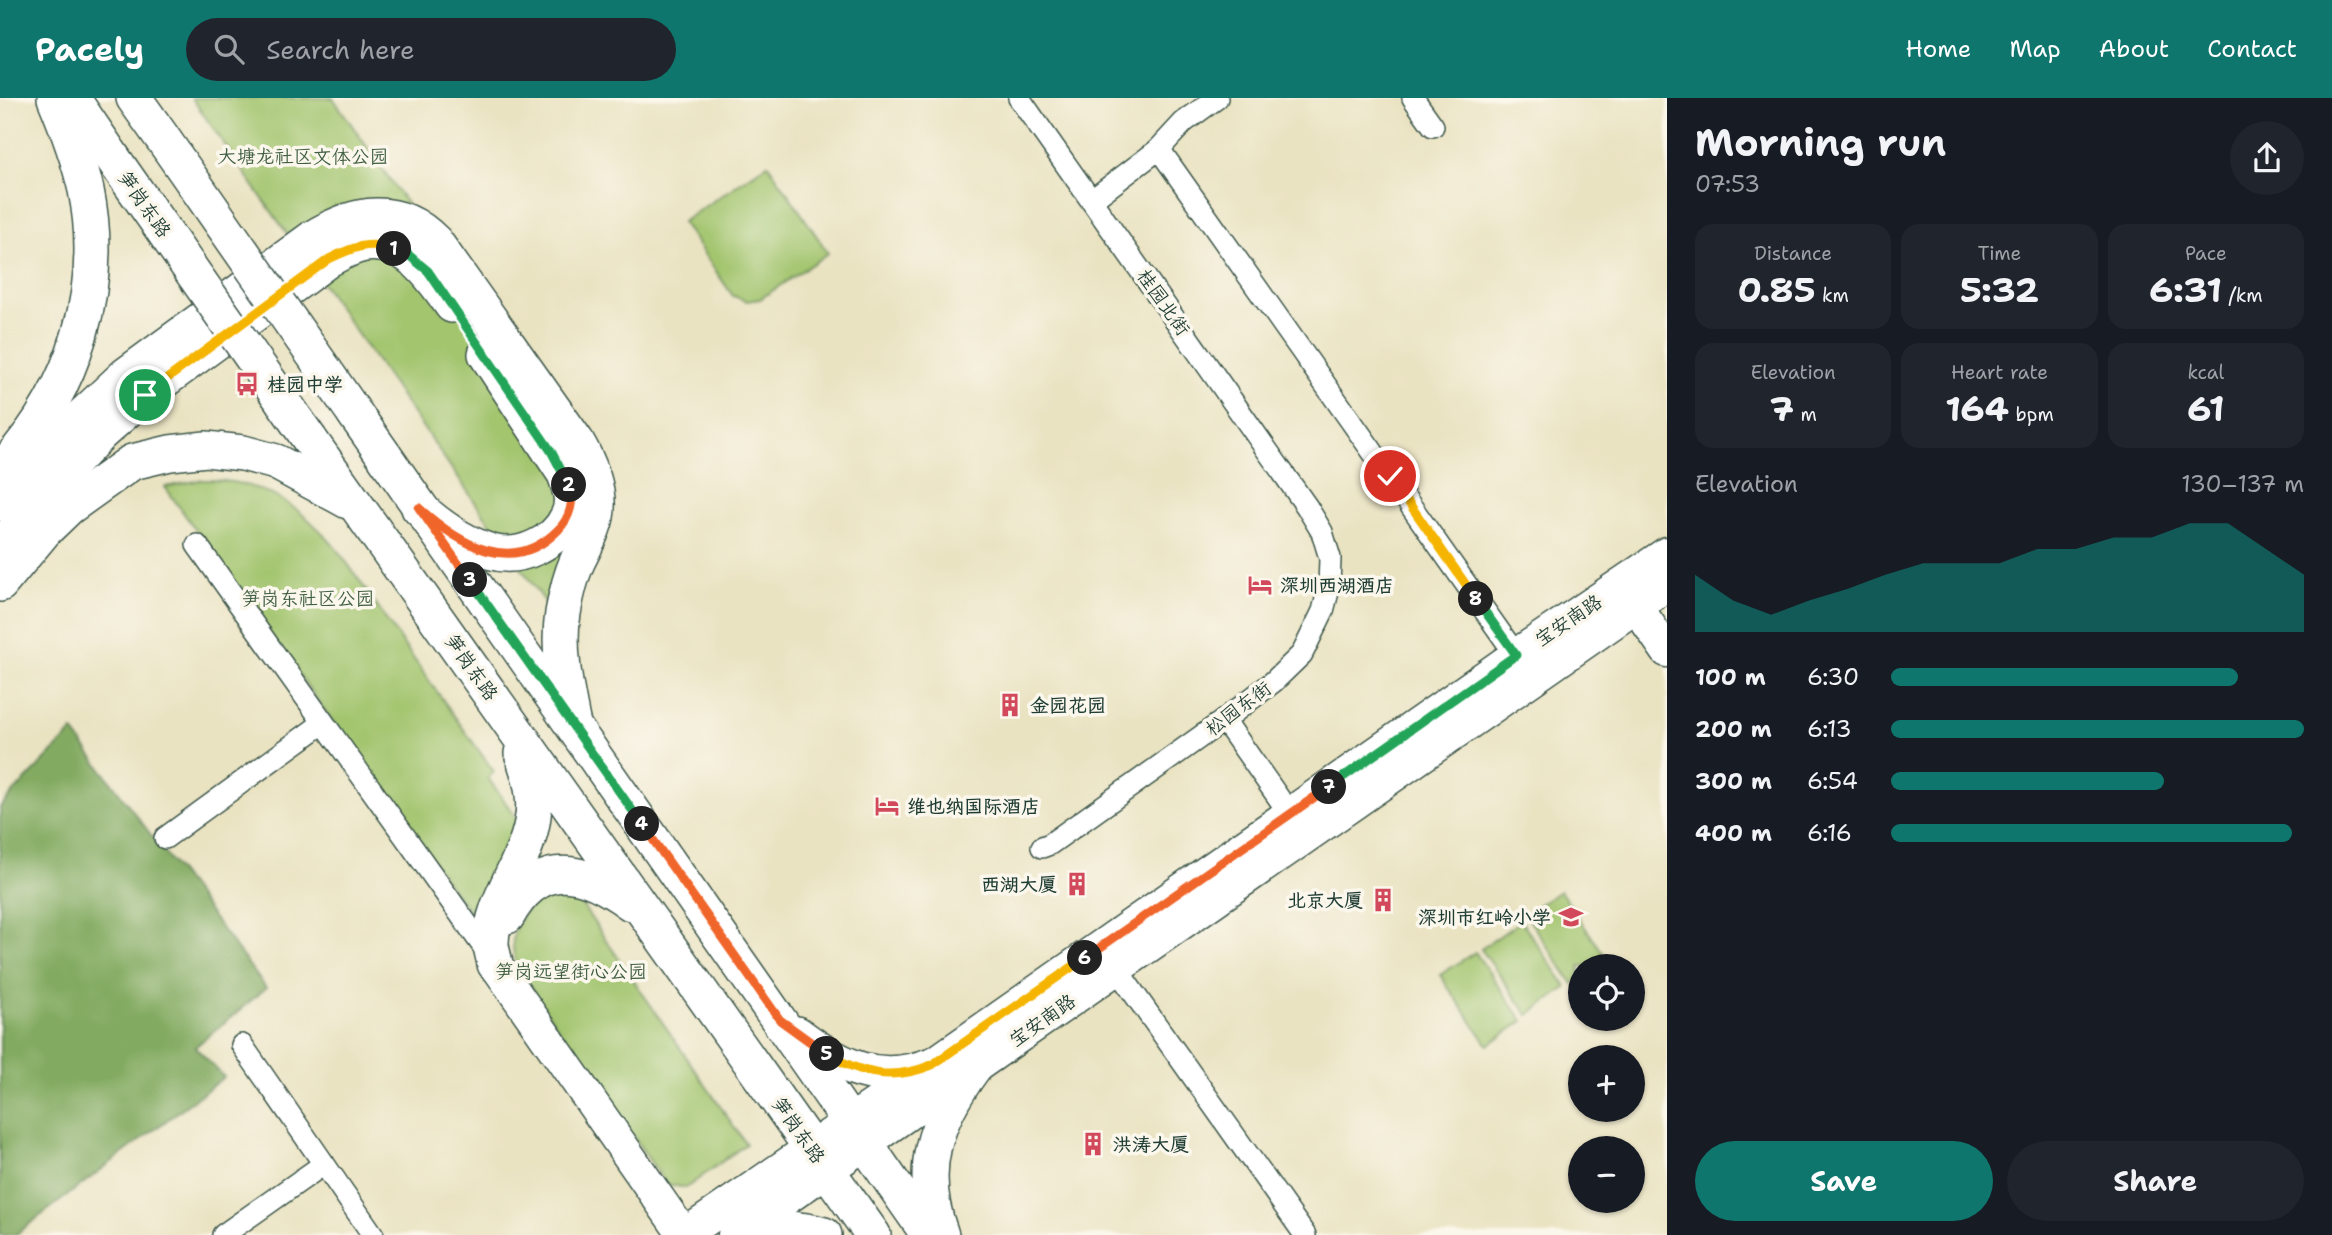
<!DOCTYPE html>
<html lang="en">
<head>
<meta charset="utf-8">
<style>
  :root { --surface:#171b24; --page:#20242c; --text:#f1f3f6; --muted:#9ea1a6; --accent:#0f766e }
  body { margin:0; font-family:"Shantell Sans","LXGW WenKai TC",sans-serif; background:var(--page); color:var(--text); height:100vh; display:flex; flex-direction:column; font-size:26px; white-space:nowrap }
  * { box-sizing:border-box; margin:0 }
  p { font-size:23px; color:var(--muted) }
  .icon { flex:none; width:38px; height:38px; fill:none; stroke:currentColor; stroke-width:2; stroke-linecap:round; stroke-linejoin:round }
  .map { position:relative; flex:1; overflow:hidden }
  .side { display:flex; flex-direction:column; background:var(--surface); width:665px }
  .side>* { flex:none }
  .fabs { position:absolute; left:1568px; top:856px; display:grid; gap:14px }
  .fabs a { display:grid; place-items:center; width:77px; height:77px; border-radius:50%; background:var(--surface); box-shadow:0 2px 5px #0004; font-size:35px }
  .pin { position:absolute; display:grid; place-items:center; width:60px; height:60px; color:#fff; margin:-30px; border:4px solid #fff; border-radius:50%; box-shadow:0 2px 7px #0007 }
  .km { position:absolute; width:35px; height:35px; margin:-18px; border-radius:50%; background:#222; color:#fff; font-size:19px; line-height:35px; text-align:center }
  .round { display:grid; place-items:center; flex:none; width:74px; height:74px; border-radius:37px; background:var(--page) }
  .summary { display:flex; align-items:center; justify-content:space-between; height:119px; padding:0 28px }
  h1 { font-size:38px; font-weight:700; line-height:52px }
  .figures { display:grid; grid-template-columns:repeat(3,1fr); gap:10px; height:119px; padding:7px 28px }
  .figures div { display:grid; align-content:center; border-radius:18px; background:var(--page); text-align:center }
  .figures b { font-size:35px; font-weight:700 }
  .figures small { font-size:19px; font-weight:400 }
  .figures p { font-size:19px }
  .chart { height:196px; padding:14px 28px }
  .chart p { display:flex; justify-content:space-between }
  .chart svg { width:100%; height:126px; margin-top:7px; fill:var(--accent); opacity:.7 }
  .action { display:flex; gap:14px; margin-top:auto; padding:14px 28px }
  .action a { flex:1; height:80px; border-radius:42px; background:var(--accent); color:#fff; font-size:28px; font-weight:700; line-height:80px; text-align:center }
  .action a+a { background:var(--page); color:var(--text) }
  ul { padding:0 28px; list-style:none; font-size:23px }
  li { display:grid; grid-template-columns:112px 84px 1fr; align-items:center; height:52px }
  li i { height:18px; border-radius:9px; background:var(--accent) }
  header { display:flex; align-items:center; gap:42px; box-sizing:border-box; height:98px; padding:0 35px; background:var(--accent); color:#fff }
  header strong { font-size:33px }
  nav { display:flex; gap:38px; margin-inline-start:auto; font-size:24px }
  .search { width:490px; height:63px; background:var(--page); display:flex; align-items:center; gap:18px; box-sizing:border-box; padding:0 24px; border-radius:38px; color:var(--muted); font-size:26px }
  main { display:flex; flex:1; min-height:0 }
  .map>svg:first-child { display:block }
</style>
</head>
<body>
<header>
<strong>Pacely</strong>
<div class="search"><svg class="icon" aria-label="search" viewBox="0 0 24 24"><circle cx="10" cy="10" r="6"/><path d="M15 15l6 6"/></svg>Search here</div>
<nav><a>Home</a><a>Map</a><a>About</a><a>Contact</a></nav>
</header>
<main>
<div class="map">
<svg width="1667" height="1137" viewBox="0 0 1667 1137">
  <rect width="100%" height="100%" fill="#fbf7ec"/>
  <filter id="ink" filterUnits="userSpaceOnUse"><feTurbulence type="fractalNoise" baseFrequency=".0143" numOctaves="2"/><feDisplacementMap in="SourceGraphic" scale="14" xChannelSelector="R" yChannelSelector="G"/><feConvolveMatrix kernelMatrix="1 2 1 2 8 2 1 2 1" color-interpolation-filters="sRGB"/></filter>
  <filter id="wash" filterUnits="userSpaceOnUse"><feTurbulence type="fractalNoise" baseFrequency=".00686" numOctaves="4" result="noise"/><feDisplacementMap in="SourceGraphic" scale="28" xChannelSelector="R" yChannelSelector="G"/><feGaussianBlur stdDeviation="1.57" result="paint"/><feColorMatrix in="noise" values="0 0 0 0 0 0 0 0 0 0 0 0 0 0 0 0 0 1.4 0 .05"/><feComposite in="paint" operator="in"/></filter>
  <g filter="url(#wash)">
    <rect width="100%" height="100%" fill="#eae3c2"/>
    <g fill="#a3c56e" stroke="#618151" stroke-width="2">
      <path d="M192,0H333L587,365L557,521Z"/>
      <path d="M768,66L828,155L760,201L747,203L733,198L682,124Z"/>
      <path d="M201,382C230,381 256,387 282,402C329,429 359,483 389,526C424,575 459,625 494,674L488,680L520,725L479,817L471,814L455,795L165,389Z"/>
      <path d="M567,791L575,797L746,1046L686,1090L666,1086L518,872C508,842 511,823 537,803C548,795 553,792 567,791Z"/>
      <path d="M1560,793L1608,862L1599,868H1580V881L1573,886L1525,816Z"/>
      <path d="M1521,823L1567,889L1528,917L1481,851Z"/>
      <path d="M1475,854L1523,923L1488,947L1440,877Z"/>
    </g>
    <path fill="#82aa61" stroke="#50744a" stroke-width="2" d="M73,633L266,890L195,949L224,979L15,1137H0V709Z"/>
  </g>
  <g filter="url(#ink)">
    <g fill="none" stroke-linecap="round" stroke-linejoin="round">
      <g stroke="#3d5649" stroke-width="24">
        <g id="street">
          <path d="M1019,0L1307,409L1322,434L1330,460L1329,490L1323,513L1302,556L1273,584L1224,622L1050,746L1042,749"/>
          <path d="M1413,0L1433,28"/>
          <path d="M1159,51L1516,557"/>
          <path d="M1092,102L1159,51L1184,24L1217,0"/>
          <path d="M197,447L490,858"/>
          <path d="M1224,622L1290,716"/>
          <path d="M165,740L323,625"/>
          <path d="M1116,870L1305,1137"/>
          <path d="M242,947L373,1137"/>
          <path d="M223,1137L324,1066"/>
        </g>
      </g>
      <g stroke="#3d5649" stroke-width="35">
        <g id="secondary">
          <path d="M1636,508L1667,553"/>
          <path d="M495,866L684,1137"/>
          <path d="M684,1137L932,967L1516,557L1667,455"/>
          <path d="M734,1137L1667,487"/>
        </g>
      </g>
      <g stroke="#3d5649" stroke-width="38">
        <g id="primary">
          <path d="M72,0L119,69"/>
          <path d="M134,0L161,38"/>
          <path d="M355,316L929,1137"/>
          <path d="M310,342L873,1137"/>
          <path d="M7,365C74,292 106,190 86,92C79,61 67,29 55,0"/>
          <path d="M0,405L46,352L126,277L313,140C355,114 398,106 435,144L576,343C589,365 601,393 596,419C593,435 584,449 577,464C570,480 566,498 563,515C557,552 566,592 573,627"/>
          <path d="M419,410C440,429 464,446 492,454C520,462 556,445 568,418C575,404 570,390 565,376L486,256"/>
          <path d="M0,450L62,376L100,336L144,297L329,161C340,155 352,148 365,146C406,140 432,178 452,207"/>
          <path d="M0,486L44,433L69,409L132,364L170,355L206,351L243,355L276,364L348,403"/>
          <path d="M507,818C540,758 584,771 631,805"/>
          <path d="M495,866C494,859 491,852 491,845C492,800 528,762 533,718C536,695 529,676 522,655"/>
          <path d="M797,936C841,969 878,988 932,967"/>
          <path d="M753,1137C776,1129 801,1130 824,1137"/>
          <path d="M941,1137C917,1072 934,1023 974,969"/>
        </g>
      </g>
      <use href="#street" stroke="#fff" stroke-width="21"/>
      <use href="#secondary" stroke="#fff" stroke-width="32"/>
      <use href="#primary" stroke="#fff" stroke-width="35"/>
      <g stroke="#3d5649" stroke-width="38" stroke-linecap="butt">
        <g id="primary-bridge">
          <path d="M161,38L355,316"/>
          <path d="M119,69L310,342"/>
        </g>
      </g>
      <use href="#primary-bridge" stroke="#fff" stroke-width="35"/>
    </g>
  </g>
  <g fill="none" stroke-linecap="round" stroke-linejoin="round" filter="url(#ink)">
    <g stroke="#fff" stroke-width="14">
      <path id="split-1" d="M145,297L329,161C351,150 369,142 394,151"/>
    </g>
    <g stroke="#fff" stroke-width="14">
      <path id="split-2" d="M394,151L405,154L428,173L551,353L569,387"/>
    </g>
    <g stroke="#fff" stroke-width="14">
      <path id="split-3" d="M470,482L419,410C459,446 512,479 558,432C570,420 575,403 569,387"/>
    </g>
    <g stroke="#fff" stroke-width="14">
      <path id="split-4" d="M470,482L642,726"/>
    </g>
    <g stroke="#fff" stroke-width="14">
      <path id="split-5" d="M642,726L780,922L827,956"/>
    </g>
    <g stroke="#fff" stroke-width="14">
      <path id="split-6" d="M827,956C864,977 892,983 932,967L1085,860"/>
    </g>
    <g stroke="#fff" stroke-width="14">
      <path id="split-7" d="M1085,860L1329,689"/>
    </g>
    <g stroke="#fff" stroke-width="14">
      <path id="split-8" d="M1329,689L1516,557L1476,501"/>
    </g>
    <g stroke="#fff" stroke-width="14">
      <path id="split-9" d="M1390,378L1476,501"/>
    </g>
    <use href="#split-1" stroke="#f5b400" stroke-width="9"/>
    <use href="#split-2" stroke="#22a559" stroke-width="9"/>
    <use href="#split-3" stroke="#f0652b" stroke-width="9"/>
    <use href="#split-4" stroke="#22a559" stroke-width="9"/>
    <use href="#split-5" stroke="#f0652b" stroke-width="9"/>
    <use href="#split-6" stroke="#f5b400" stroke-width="9"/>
    <use href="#split-7" stroke="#f0652b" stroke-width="9"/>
    <use href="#split-8" stroke="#22a559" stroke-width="9"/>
    <use href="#split-9" stroke="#f5b400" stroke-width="9"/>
  </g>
  <defs>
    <g id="bus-bare" transform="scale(1.89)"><path d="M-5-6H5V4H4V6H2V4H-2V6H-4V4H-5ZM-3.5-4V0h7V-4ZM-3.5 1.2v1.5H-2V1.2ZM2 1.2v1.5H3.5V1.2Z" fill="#d1495b" stroke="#fbf7ec" stroke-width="2.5" paint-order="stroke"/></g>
    <g id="hotel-bare" transform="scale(1.89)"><path d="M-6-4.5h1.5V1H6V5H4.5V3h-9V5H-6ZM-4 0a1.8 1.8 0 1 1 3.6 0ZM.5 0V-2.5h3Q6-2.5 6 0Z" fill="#d1495b" stroke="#fbf7ec" stroke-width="2.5" paint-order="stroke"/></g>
    <g id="building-bare" transform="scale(1.89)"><path d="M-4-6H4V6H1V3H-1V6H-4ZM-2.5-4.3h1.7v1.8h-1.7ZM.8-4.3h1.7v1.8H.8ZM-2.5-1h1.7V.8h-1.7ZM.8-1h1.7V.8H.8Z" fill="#d1495b" stroke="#fbf7ec" stroke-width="2.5" paint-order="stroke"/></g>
    <g id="school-bare" transform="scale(1.89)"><path d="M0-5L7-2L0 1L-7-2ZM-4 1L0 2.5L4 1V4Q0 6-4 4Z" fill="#d1495b" stroke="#fbf7ec" stroke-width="2.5" paint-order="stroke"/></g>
  </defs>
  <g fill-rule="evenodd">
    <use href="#bus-bare" x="247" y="286"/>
    <use href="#hotel-bare" x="1260" y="487"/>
    <use href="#building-bare" x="1010" y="607"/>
    <use href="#hotel-bare" x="887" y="708"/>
    <use href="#building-bare" x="1077" y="786"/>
    <use href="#building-bare" x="1383" y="802"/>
    <use href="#school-bare" x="1571" y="819"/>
    <use href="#building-bare" x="1093" y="1046"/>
  </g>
  <g text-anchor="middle" stroke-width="7" stroke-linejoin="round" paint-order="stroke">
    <g font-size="19" fill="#405f42" stroke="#fbf7ec">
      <text x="303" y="65">大塘龙社区文体公园</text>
      <text x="308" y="507">笋岗东社区公园</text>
      <text x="571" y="880">笋岗远望街心公园</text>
    </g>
    <g font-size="19" fill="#1f3d34" stroke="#fbf7ec">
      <text transform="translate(145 106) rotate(55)" y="7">笋岗东路</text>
      <text transform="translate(1164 204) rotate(55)" y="7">桂园北街</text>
      <text transform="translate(1568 522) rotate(-34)" y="7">宝安南路</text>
      <text transform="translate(472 569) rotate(55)" y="7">笋岗东路</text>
      <text transform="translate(1238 610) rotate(-37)" y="7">松园东街</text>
      <text transform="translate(1042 922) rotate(-35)" y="7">宝安南路</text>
      <text transform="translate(799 1032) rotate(55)" y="7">笋岗东路</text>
    </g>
    <g font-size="19" font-weight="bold" fill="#1f3d34" stroke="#fbf7ec" text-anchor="start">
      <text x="267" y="293">桂园中学</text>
      <text x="1280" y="494">深圳西湖酒店</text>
      <text x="1030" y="614">金园花园</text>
      <text x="907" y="715">维也纳国际酒店</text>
      <text x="1057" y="793" text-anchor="end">西湖大厦</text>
      <text x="1363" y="809" text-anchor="end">北京大厦</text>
      <text x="1551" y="826" text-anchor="end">深圳市红岭小学</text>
      <text x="1113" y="1053">洪涛大厦</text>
    </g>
  </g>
</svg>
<div class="fabs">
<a><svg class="icon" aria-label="locate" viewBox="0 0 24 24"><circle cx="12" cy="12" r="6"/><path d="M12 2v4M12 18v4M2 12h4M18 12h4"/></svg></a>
<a>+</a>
<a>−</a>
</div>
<div class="pin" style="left:145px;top:297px;background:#1e9e55"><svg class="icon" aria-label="arrive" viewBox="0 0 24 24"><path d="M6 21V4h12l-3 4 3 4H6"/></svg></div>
<div class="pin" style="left:1390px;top:378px;background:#d93025"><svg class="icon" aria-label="check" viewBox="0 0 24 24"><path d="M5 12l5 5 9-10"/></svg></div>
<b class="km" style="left:394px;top:151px">1</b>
<b class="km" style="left:569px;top:387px">2</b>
<b class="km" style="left:470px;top:482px">3</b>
<b class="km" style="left:642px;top:726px">4</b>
<b class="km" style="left:827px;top:956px">5</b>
<b class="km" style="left:1085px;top:860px">6</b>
<b class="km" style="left:1329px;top:689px">7</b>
<b class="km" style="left:1476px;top:501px">8</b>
</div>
<section class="side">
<div class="summary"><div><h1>Morning run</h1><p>07:53</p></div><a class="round"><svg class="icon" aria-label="share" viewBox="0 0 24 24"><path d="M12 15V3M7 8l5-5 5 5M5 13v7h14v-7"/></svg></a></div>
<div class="figures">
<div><p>Distance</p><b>0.85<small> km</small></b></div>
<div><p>Time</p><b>5:32</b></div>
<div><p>Pace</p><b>6:31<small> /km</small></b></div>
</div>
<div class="figures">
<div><p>Elevation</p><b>7<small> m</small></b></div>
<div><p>Heart rate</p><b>164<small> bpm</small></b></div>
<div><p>kcal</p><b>61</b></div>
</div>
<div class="chart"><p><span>Elevation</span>130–137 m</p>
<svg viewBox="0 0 160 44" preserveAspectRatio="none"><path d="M0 44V24L10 33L20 38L30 33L40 29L50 24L60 20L70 20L80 20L90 15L100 15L110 11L120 11L130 6L140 6L150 15L160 24V44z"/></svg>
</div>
<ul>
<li><b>100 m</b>6:30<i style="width:84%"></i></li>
<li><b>200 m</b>6:13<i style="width:100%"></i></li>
<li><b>300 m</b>6:54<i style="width:66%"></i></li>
<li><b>400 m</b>6:16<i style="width:97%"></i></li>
</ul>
<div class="action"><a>Save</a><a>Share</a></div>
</section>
</main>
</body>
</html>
